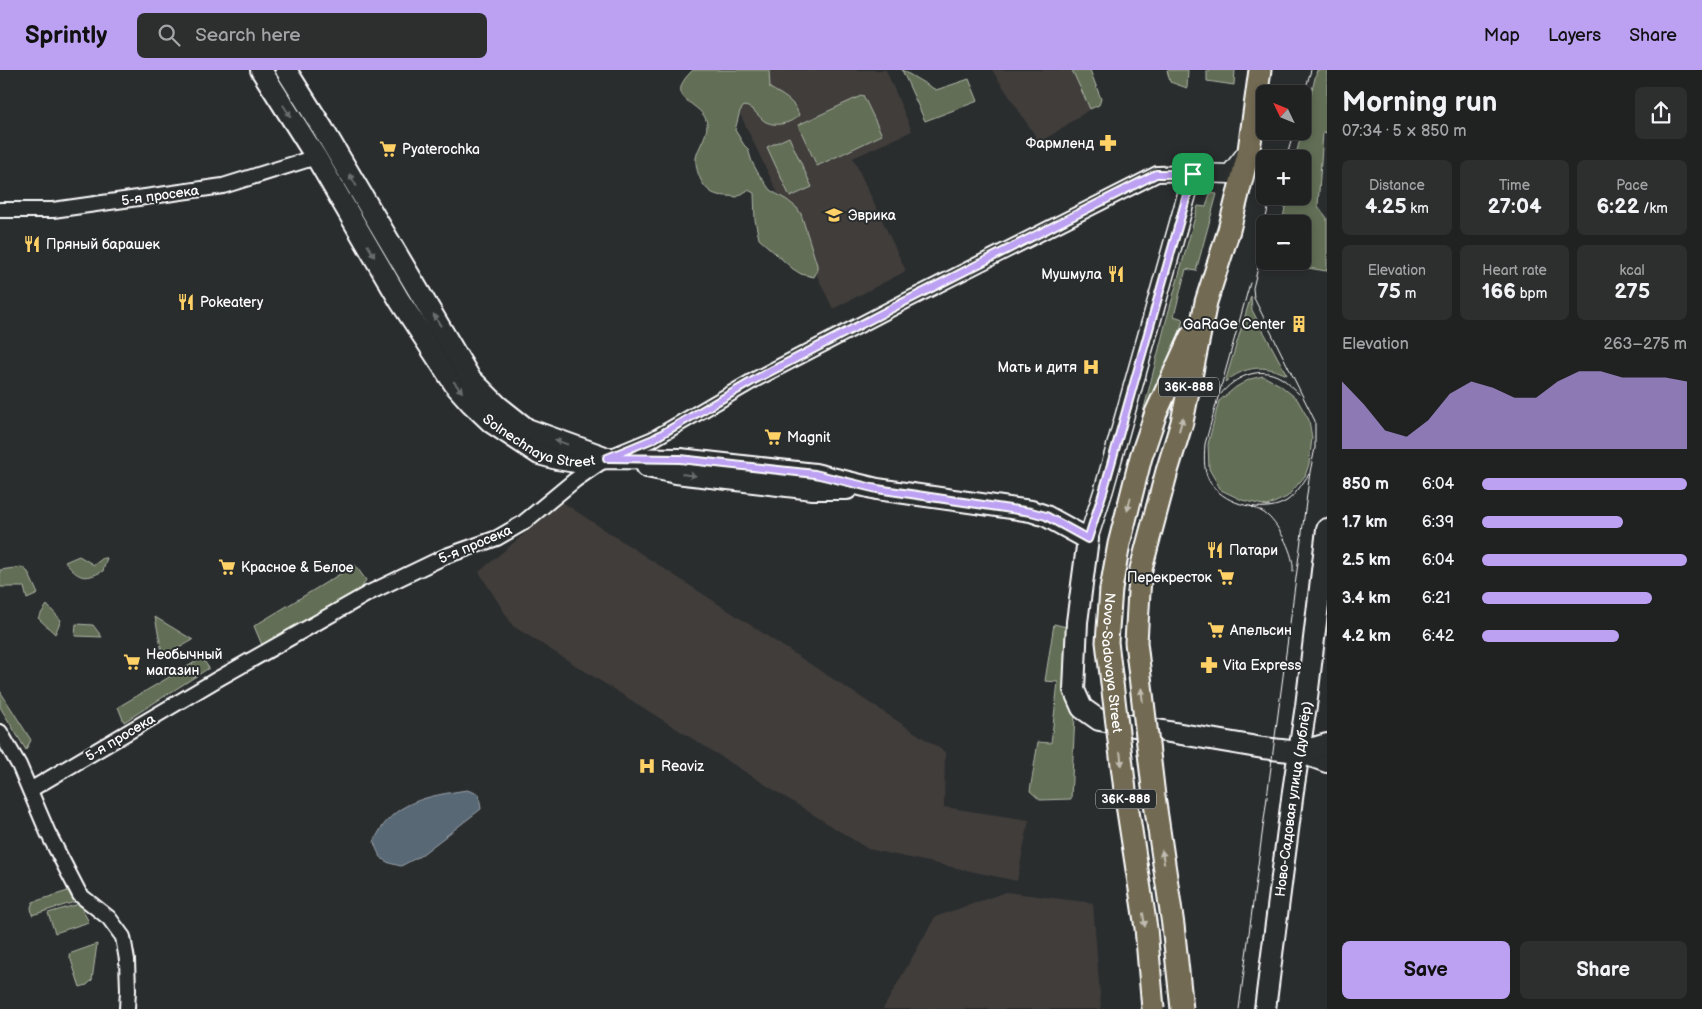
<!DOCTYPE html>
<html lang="en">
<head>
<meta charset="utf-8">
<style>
  :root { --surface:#202222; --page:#2d2f2f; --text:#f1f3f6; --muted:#a2a4a5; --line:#3d3f40; --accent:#bca0f2 }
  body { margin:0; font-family:"Balsamiq Sans",sans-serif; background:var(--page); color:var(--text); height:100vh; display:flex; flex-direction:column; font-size:19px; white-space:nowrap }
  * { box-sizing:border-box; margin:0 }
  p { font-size:16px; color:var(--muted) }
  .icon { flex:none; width:28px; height:28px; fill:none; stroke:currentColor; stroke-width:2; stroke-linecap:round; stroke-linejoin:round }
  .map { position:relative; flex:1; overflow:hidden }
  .side { display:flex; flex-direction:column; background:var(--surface); width:375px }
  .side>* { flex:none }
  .needle { width:32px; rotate:313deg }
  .fabs { position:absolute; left:1256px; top:15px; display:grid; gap:10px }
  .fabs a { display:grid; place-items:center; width:55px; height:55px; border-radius:8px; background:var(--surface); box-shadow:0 2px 8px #0003,0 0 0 1px var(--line); font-size:25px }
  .pin { position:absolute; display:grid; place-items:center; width:42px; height:42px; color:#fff; margin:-21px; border-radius:10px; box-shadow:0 2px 8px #0006 }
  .round { display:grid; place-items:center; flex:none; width:52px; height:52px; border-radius:8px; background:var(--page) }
  .overview { display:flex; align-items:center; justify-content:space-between; height:85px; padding:0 15px }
  h1 { font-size:28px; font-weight:700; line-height:38px }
  .stats { display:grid; grid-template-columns:repeat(3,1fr); gap:8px; height:85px; padding:5px 15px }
  .stats div { display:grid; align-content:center; border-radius:8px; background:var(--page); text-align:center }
  .stats b { font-size:21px; font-weight:700 }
  .stats small { font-size:14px; font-weight:400 }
  .stats p { font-size:14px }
  .chart { height:140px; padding:10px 15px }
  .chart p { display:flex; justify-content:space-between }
  .chart svg { width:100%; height:90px; margin-top:5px; fill:var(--accent); opacity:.7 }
  .primary-button { display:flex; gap:10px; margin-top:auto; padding:10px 15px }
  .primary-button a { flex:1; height:58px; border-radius:8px; background:var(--accent); color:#111; font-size:20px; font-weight:700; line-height:58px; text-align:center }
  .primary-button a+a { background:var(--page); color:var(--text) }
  ul { padding:0 15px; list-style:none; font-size:16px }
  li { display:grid; grid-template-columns:80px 60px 1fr; align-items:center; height:38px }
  li i { height:12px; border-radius:6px; background:var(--accent) }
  header { display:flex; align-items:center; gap:30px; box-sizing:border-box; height:70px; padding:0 25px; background:var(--accent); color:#111 }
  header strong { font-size:24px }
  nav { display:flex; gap:28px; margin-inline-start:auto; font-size:18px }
  .search { width:350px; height:45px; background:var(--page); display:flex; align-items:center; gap:12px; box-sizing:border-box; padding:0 18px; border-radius:8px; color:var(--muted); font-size:19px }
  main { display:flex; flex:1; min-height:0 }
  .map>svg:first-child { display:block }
</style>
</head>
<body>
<header>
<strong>Sprintly</strong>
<div class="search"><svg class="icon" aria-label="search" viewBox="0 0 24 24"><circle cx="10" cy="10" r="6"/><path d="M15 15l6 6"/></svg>Search here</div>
<nav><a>Map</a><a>Layers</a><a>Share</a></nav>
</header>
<main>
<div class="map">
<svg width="1327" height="939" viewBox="0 0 1327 939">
  <rect width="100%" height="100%" fill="#2a2d2e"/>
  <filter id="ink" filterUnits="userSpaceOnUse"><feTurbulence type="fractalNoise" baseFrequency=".02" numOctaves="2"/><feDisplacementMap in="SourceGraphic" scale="10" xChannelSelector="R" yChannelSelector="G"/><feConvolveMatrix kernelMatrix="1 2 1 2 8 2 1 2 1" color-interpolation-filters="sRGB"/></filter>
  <g filter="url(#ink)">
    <g fill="#403d3b">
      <path d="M719,0H886L912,61L853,88L906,201L833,239Z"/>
      <path d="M992,0H1072L1090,39L1040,73Z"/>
      <path d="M562,432L945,682L944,737L1029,750L1017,811L868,779L513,556L479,502Z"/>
      <path d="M1006,822L1093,833L1101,939H883L935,847Z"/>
    </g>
    <g fill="#626e55" stroke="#b0b6aa">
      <path d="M693,0H769L770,18C782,25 795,31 799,45C791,54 773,58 763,50C755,43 754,38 744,36L740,41L735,60L744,75L748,79L752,92L758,103L770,120L787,130L797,138L801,144L817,195V201L814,207L801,204L793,199L759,169L755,150L754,123L748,120L737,127C730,126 724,126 718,125C703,122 695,101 696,88C698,77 707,67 707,55C706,31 659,32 693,0Z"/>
      <path d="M902,0L936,20L969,9L978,31L925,51Z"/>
      <path d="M1072,0H1090L1101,29L1099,35L1090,39Z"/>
      <path d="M1167,0H1188L1187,18L1170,12Z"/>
      <path d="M1207,0H1235L1234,15L1207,11Z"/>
      <path d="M1317,0H1327V63L1323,62L1318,136L1327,148V201L1275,193L1276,191H1302V154H1282L1287,126H1302V89H1295Z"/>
      <path d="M863,25L882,65L817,96L798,55Z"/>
      <path d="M789,67L812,117L790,127L767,77Z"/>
      <path d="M1210,123L1217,124L1196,201L1186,199L1174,246L1183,249L1137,429L1128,402L1165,255L1198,136L1206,137Z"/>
      <path d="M1251,226L1252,240L1287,305C1263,294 1246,296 1225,312Z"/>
      <path d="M1263,306L1280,315L1297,329L1309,350L1312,368L1309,394L1305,406L1287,427L1267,436L1242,430L1221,420L1209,399L1208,374L1219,331L1236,317L1250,309Z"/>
      <path d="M79,486L94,495L103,488H107L103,501C84,511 78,508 65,492Z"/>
      <path d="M355,495L366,510L361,519L262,575L254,556Z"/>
      <path d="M22,497L28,502L38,524L27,529L24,517H0V500Z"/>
      <path d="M47,535L61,550L55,564L38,548Z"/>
      <path d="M155,547L193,570L163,587Z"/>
      <path d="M76,554L93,555L102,567L75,566Z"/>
      <path d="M1054,554L1079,560L1071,729L1040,730L1030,721L1038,672L1051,673L1058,612L1045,611Z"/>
      <path d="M202,588L209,598L124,652L118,637Z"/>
      <path d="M0,621L31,670L26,680L0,637Z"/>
      <path d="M71,820L78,831L32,845L31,837L33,832Z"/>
      <path d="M79,834L89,852L55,863L48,843Z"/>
      <path d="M97,874L92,910L87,915L80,917L69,884Z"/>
    </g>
    <path fill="#596774" stroke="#9ba4ac" d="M467,720L479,724L481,739L420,786L401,796C383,792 380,790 374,772C391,731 428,726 467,720Z"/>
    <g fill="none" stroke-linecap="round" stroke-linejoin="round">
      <g stroke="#fff" stroke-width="18">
        <g id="minor">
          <path d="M0,140H53L223,116L316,87"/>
          <path d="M0,662L19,695L48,763L80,825L109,848L123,867L127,890L128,920L127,939"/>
          <path d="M30,720L216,610L369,523L446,486L497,468L523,453L575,410L607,388L653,369L756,309L904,232L1157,104L1193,103"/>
        </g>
      </g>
      <g stroke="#fff" stroke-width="21">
        <path id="tertiary" d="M1088,469L1104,419L1193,103L1230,104L1247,82"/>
      </g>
      <g stroke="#fff" stroke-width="24">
        <g id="secondary">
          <path id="s1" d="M261,0L316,87L400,231L455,315L471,333L492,353L539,384L557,389L576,392L607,388L680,389L815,404L877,419L1031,441L1046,446L1088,469L1077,552L1074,620L1082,638L1099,650L1263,678L1299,682L1327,692"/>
          <path d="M286,0L323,59L470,308L498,336L527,359L602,386"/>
          <path d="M647,397L676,403L813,419H847"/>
          <path d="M1299,682L1327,674"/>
          <path id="s2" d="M1265,939L1293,721L1306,636L1327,459"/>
        </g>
      </g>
      <g stroke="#fff" stroke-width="25">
        <g id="primary">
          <path d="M1111,519L1119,474L1141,387L1156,343L1191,266"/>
          <path d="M1139,522L1141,499L1147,476L1167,401L1182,352L1206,232L1229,160L1249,80L1260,0"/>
        </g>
      </g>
      <use href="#minor" stroke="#2a2d2e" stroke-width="14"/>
      <use href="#tertiary" stroke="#2a2d2e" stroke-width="18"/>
      <use href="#secondary" stroke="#2a2d2e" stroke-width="20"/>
      <use href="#primary" stroke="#736b52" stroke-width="21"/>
      <g stroke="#fff" stroke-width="1">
        <path d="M1302,31L1311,0"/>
        <path d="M1286,89L1294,61"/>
        <path d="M1259,177L1271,126"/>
        <path d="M1250,213L1205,374C1204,388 1203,404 1212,415C1227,435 1262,443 1283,433C1294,428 1302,414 1309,404"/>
        <path d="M1221,324C1234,307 1260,295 1281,308C1288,312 1293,319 1299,324"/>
        <path d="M1250,436C1256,439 1263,441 1268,446C1279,456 1295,485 1293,501"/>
        <path d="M1239,939L1310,402L1315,378V351L1254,228L1253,218L1265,169"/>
      </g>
      <g stroke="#fff" stroke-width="25" stroke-linecap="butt">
        <g id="primary-bridge">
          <path id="s3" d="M1111,519L1107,572L1126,728L1146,858L1153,939"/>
          <path d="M1139,522L1136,572L1154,726L1173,855L1182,939"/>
        </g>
      </g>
      <use href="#primary-bridge" stroke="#736b52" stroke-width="21"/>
    </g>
    <defs><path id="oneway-solid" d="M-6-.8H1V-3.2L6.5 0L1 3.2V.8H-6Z" transform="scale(1.25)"/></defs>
    <g fill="#6a6c6d">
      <use href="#oneway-solid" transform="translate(287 41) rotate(57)"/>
      <use href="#oneway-solid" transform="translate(353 110) rotate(-120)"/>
      <use href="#oneway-solid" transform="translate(371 181) rotate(60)"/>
      <use href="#oneway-solid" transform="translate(437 250) rotate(-122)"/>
      <use href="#oneway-solid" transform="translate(458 317) rotate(51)"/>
      <use href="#oneway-solid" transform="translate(561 372) rotate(-160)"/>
      <use href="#oneway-solid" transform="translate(689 405) rotate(7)"/>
    </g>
    <g fill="#c0bcb1">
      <use href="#oneway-solid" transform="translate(1181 354) rotate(-74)"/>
      <use href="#oneway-solid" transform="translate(1129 434) rotate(104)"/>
      <use href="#oneway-solid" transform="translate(1142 625) rotate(-96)"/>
      <use href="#oneway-solid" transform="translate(1121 689) rotate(83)"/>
      <use href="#oneway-solid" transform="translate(1163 787) rotate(-99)"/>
      <use href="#oneway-solid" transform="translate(1144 850) rotate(82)"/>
    </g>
  </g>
  <g fill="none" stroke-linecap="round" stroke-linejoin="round" filter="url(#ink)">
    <g stroke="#fff" stroke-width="10">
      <path id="route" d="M1156,104H1193L1104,419L1088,469L1046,446L1031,442L877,419L815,404L680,389L607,388L653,369L756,309L904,232Z"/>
    </g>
    <use href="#route" stroke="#bca0f2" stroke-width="6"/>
  </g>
  <defs>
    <g id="pharmacy-bare" transform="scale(1.35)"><path d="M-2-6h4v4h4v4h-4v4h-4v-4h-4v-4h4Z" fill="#ffd166" stroke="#2a2d2e" stroke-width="2.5" paint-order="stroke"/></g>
    <g id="supermarket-bare" transform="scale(1.35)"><path d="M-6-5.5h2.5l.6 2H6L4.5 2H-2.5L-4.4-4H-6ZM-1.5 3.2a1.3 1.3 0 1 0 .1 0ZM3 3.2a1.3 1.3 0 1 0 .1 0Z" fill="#ffd166" stroke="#2a2d2e" stroke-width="2.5" paint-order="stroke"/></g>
    <g id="school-bare" transform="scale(1.35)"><path d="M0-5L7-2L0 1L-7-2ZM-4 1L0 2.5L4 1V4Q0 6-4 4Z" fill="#ffd166" stroke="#2a2d2e" stroke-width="2.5" paint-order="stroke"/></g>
    <g id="restaurant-bare" transform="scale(1.35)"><path d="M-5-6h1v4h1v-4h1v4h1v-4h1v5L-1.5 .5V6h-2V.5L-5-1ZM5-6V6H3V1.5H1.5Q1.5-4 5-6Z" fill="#ffd166" stroke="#2a2d2e" stroke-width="2.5" paint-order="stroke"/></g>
    <g id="building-bare" transform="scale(1.35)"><path d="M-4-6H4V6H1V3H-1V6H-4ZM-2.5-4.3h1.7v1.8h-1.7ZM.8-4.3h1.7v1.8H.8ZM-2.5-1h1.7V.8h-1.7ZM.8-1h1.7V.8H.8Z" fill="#ffd166" stroke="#2a2d2e" stroke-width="2.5" paint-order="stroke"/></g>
    <g id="hospital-bare" transform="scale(1.35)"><path d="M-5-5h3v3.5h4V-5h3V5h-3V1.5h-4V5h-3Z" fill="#ffd166" stroke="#2a2d2e" stroke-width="2.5" paint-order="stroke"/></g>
  </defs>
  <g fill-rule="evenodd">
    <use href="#pharmacy-bare" x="1108" y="73"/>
    <use href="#supermarket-bare" x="388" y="79"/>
    <use href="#school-bare" x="834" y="145"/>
    <use href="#restaurant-bare" x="32" y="174"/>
    <use href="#restaurant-bare" x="1116" y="204"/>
    <use href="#restaurant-bare" x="186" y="232"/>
    <use href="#building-bare" x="1299" y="254"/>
    <use href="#hospital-bare" x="1091" y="297"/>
    <use href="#supermarket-bare" x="773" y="367"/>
    <use href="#restaurant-bare" x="1215" y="480"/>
    <use href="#supermarket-bare" x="227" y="497"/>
    <use href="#supermarket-bare" x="1226" y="507"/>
    <use href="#supermarket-bare" x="1216" y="560"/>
    <use href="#supermarket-bare" x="132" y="592"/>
    <use href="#pharmacy-bare" x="1209" y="595"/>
    <use href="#hospital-bare" x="647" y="696"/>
  </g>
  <g text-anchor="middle" stroke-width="4" stroke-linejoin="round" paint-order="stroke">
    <g fill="#2a2d2e" stroke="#bfc0c0" stroke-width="1">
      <rect x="1159" y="307.5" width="60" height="19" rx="4"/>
      <rect x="1096" y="719.5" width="60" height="19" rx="4"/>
    </g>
    <g font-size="12" font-weight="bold" fill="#fff">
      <text x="1189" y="321">36К-888</text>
      <text x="1126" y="733">36К-888</text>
    </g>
    <g font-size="14" fill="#fff" stroke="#2a2d2e" text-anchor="start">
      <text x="1094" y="78" text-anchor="end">Фармленд</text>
      <text x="402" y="84">Pyaterochka</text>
      <text x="848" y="150">Эврика</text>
      <text x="46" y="179">Пряный барашек</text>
      <text x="1102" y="209" text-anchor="end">Мушмула</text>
      <text x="200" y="237">Pokeatery</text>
      <text x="1285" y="259" text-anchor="end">GaRaGe Center</text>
      <text x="1077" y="302" text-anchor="end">Мать и дитя</text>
      <text x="787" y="372">Magnit</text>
      <text x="1229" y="485">Патари</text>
      <text x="241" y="502">Красное &amp; Белое</text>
      <text x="1212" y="512" text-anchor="end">Перекресток</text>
      <text x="1230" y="565">Апельсин</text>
      <text x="146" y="589">Необычный<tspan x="146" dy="16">магазин</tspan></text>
      <text x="1223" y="600">Vita Express</text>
      <text x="661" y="701">Reaviz</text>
    </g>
    <g font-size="14" fill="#fff" stroke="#2a2d2e">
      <text transform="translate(160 125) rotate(-8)" y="5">5-я просека</text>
      <text dy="5" stroke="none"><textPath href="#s1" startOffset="475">Solnechnaya Street</textPath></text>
      <text transform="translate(475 474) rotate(-23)" y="5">5-я просека</text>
      <text dy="5" stroke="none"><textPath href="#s3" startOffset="74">Novo-Sadovaya Street</textPath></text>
      <text transform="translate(120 667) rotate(-31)" y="5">5-я просека</text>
      <text dy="5" stroke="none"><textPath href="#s2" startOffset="212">Ново-Садовая улица (дублёр)</textPath></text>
    </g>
  </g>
</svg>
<div class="fabs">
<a><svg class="needle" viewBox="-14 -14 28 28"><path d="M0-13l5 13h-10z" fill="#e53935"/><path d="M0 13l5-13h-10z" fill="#a2a4a5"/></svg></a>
<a>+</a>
<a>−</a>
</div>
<div class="pin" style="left:1193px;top:104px;background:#1e9e55"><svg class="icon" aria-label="arrive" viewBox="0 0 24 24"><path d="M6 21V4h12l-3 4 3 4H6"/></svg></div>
</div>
<section class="side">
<div class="overview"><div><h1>Morning run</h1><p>07:34 · 5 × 850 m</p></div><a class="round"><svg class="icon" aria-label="share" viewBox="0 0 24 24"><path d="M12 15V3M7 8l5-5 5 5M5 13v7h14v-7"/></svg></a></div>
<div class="stats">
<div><p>Distance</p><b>4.25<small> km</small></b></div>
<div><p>Time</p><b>27:04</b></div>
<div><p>Pace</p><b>6:22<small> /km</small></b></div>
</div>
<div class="stats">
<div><p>Elevation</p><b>75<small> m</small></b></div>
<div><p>Heart rate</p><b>166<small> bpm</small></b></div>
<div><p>kcal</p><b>275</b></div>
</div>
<div class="chart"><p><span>Elevation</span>263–275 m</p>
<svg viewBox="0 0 160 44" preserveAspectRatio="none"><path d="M0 44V11L10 22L20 35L30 38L40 30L50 17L60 11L70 14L80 19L90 19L100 11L110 6L120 6L130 9L140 9L150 9L160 11V44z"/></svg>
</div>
<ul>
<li><b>850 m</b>6:04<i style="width:100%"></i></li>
<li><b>1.7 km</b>6:39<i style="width:69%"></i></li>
<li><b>2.5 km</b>6:04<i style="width:100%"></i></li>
<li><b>3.4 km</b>6:21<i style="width:83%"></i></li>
<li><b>4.2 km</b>6:42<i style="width:67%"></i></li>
</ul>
<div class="primary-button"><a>Save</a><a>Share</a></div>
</section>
</main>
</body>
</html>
